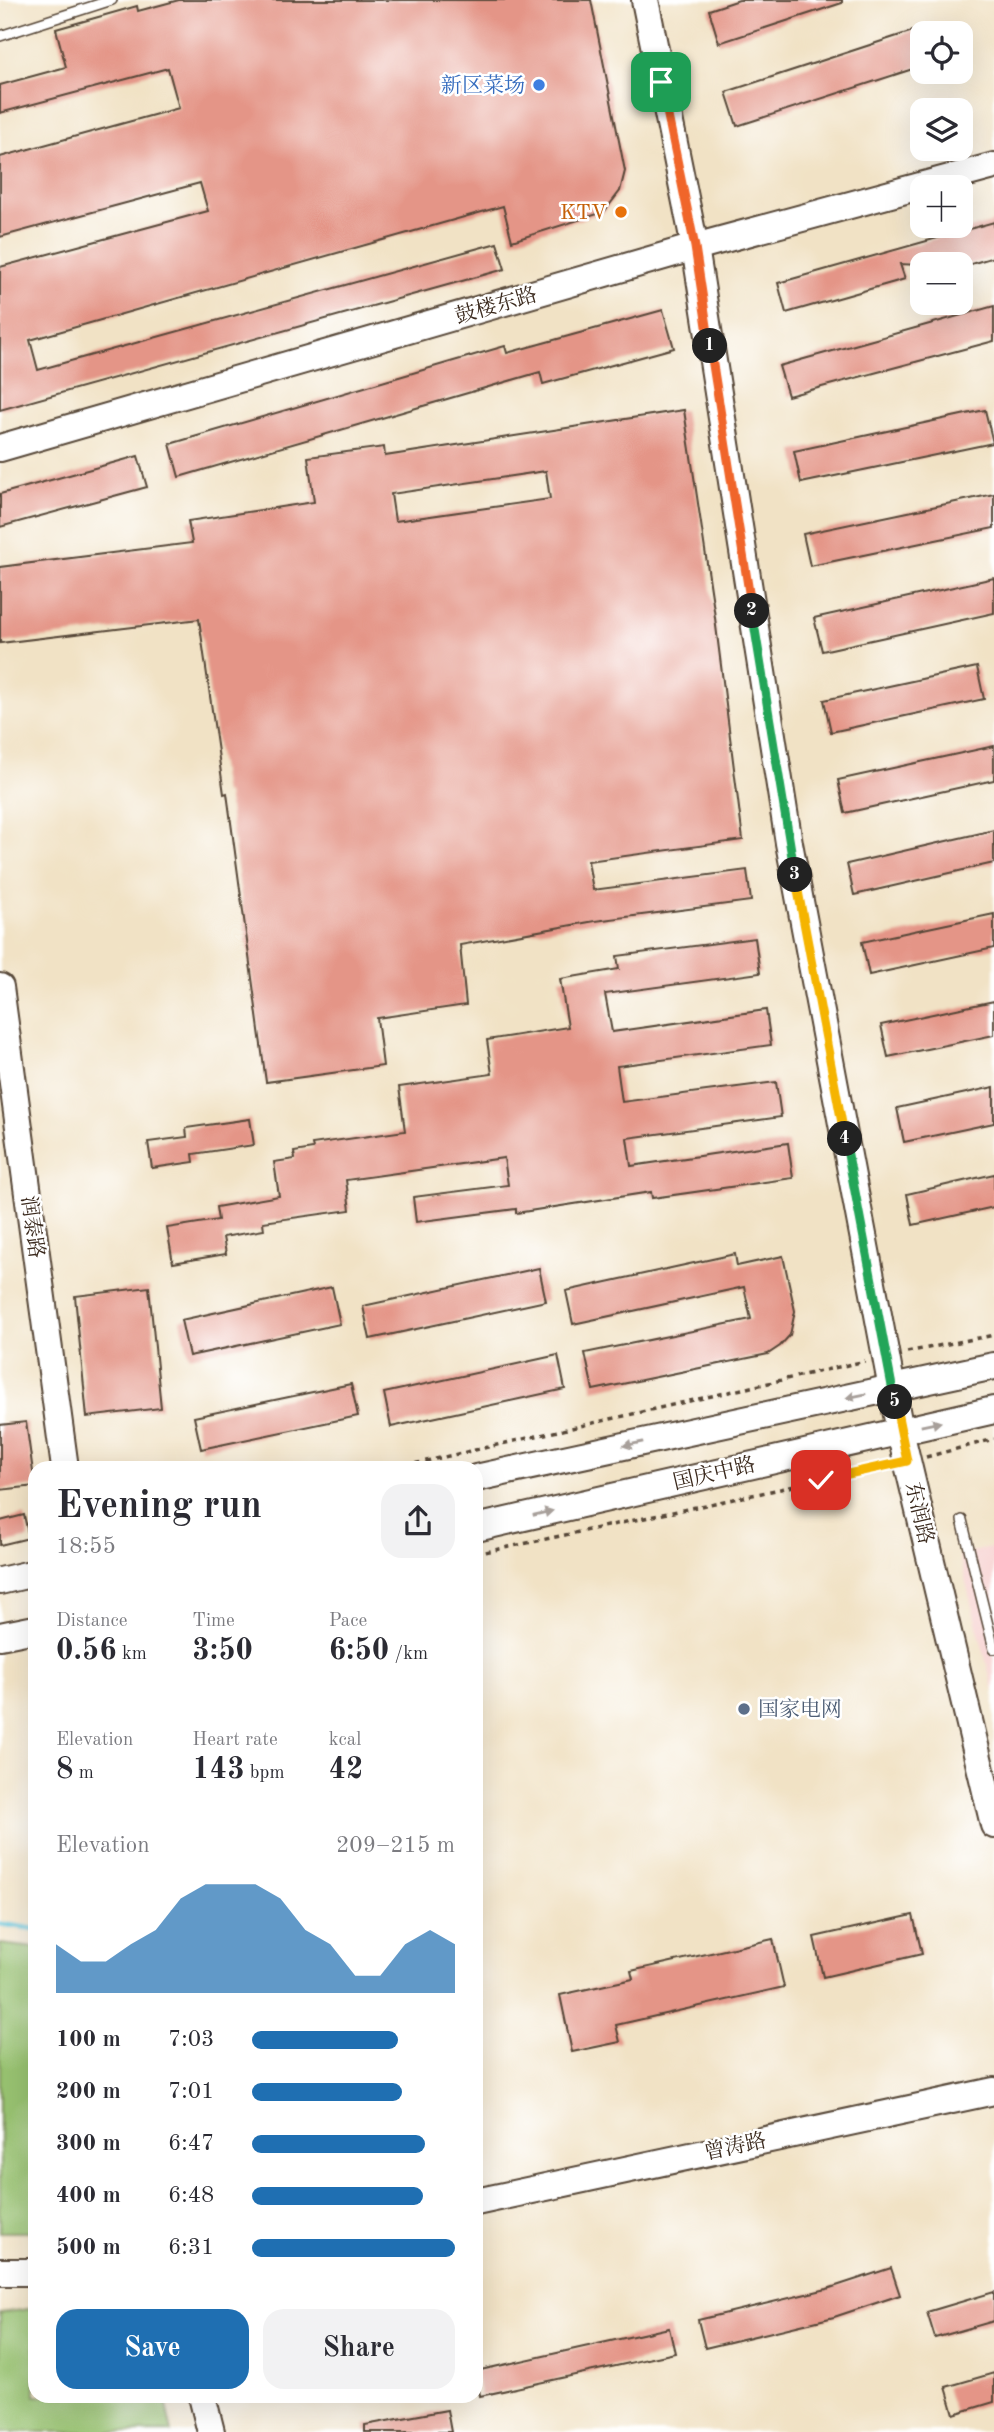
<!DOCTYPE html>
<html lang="en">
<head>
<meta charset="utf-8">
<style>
  :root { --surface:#fff; --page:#f2f2f3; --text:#2b2b33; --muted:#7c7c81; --accent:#1f6fb2 }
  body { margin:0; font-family:"Old Standard TT","Noto Serif SC",serif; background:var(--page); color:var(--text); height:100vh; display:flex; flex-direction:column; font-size:26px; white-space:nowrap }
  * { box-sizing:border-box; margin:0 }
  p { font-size:23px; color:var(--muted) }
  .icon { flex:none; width:38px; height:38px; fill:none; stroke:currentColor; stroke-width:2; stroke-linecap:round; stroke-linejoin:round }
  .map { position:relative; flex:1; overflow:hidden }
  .drawer { position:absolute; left:28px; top:1461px; width:455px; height:942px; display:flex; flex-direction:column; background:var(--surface); border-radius:21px; box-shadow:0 7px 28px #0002 }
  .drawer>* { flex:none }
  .buttons { position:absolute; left:910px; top:21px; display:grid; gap:14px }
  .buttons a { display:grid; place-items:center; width:63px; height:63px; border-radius:14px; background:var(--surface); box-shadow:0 7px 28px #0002; font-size:35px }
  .pin { position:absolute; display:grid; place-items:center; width:60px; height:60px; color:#fff; margin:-30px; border-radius:14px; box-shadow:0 4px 10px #0006 }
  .km { position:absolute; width:35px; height:35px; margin:-18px; border-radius:50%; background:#222; color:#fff; font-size:19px; line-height:35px; text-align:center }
  .round { display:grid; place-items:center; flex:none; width:74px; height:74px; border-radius:21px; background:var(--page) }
  .head { display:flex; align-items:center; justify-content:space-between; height:119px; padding:0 28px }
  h1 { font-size:38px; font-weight:800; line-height:52px }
  .figures { display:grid; grid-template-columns:repeat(3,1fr); gap:10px; height:119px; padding:7px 28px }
  .figures div { display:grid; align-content:center }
  .figures b { font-size:30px; font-weight:800 }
  .figures small { font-size:19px; font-weight:400 }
  .figures p { font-size:19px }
  .chart { height:196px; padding:14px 28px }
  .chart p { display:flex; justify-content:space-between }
  .chart svg { width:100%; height:126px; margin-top:7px; fill:var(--accent); opacity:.7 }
  .action { display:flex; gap:14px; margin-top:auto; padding:14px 28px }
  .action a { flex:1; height:80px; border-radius:21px; background:var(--accent); color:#fff; font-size:28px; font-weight:800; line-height:80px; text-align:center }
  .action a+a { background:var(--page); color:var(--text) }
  ul { padding:0 28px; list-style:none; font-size:23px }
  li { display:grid; grid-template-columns:112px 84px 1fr; align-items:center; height:52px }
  li i { height:18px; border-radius:9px; background:var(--accent) }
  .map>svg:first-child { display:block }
</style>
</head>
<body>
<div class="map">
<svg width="994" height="2432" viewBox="0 0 994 2432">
  <rect width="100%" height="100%" fill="#fff"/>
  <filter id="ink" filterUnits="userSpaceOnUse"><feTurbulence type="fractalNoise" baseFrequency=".0143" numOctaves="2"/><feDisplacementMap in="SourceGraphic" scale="14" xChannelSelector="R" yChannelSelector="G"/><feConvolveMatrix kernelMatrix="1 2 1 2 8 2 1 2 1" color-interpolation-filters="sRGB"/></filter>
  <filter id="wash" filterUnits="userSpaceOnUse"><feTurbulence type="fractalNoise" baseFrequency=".00686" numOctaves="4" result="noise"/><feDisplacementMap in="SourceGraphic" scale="28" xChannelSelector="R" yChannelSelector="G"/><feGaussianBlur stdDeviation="1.57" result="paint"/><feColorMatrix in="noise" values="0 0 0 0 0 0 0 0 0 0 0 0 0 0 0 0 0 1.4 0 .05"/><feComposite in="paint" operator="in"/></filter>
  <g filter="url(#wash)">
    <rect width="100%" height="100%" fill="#f1e2c5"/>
    <path fill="#f7d0cf" d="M994,1547V1692L959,1555Z"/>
    <g fill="#97c16f" stroke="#697646" stroke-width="2">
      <path d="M0,1944L35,1948V2232H0Z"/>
      <path d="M35,2308V2396H164L172,2432H0V2313Z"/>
    </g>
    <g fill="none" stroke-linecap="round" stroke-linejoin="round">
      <path stroke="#5bc2d8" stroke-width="5" d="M0,1924L35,1929"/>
    </g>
    <g id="blocks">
      <g fill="#e49587" fill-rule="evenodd">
        <path d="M179,0H591L625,171L620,191L604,212L512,241L503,206L30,340L38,370L497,243L505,269L0,410V267L208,211L200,183L0,237V157L179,108L168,68L0,113V85L66,67L56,29L137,6L138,11Z"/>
        <path d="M739,0H842V3L719,43L709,10Z"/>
        <path d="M922,28V66L737,126L726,92Z"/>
        <path d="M994,222V257L961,267L900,264L905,279L786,313L778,283Z"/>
        <path d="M994,306V341L788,396L779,366Z"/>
        <path d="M663,310L674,348L543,384L540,372L179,477L170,444L505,346L507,353Z"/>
        <path d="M684,410L714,610L743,840L588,861L593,890L747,870L751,901L595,921L460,945L466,1005L377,1018L383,1066L266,1082L227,793L224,794L199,619L0,643V567L192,543L188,521L314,502L308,457L384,447L385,456ZM546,471L550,499L395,521L391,494Z"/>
        <path d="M985,410L993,443L801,483L794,451Z"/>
        <path d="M138,456L147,487L0,527V494Z"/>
        <path d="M994,494V528L810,566L803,534Z"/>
        <path d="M994,578V613L822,651L814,618Z"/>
        <path d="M977,667L984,699L831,732L824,700Z"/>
        <path d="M994,746V780L845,813L838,780Z"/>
        <path d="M994,830V863L854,895L847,864Z"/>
        <path d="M994,914V948L869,975L862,942Z"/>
        <path d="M755,938L760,973L605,994L612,1032L766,1010L771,1045L617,1066L622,1102L776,1082L781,1117L627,1138L631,1166L788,1143L793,1178L652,1198L651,1192L516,1213V1209L416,1222L413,1197L508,1185L504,1158L346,1180L350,1210L263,1222L264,1230L223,1237L226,1254L173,1263L167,1228L218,1220L216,1207L279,1196L274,1162L295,1159L294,1152L313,1149L312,1144L405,1131L399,1087L492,1074L487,1040L568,1027L560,979L619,969L617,956Z"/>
        <path d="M994,1001V1035L888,1057L881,1025Z"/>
        <path d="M994,1087V1123L904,1142L897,1108Z"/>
        <path d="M250,1119L254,1145L193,1154L194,1162L152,1168L148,1142L187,1137L186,1128Z"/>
        <path d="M994,1174V1207L913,1225L907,1194Z"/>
        <path d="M735,1254L737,1266L783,1256L795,1311L790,1335L780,1346L768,1354L593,1390L585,1353L751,1319L744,1287L573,1324L566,1291Z"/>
        <path d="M539,1268L546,1301L370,1339L363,1306Z"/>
        <path d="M149,1287L161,1408L87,1417L75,1296Z"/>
        <path d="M332,1287L340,1324L189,1356L181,1320Z"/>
        <path d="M558,1355L565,1389L391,1427L384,1393Z"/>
        <path d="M351,1384L358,1416L201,1449L194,1417Z"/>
        <path d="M26,1422L35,1486L0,1490V1425Z"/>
        <path d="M24,1515L29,1538L0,1545V1521Z"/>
        <path d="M913,1915L922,1954L823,1977L814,1937Z"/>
        <path d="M773,1939L784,1987L616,2025L620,2042L572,2052L560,1995L633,1979L631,1971Z"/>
        <path d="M891,2268L900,2295L834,2317L705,2348L698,2320L827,2289Z"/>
        <path d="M994,2292V2321L935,2338L927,2312Z"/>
        <path d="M669,2328L675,2353L480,2396L476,2371Z"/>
        <path d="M994,2373V2402L954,2414L946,2387Z"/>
        <path d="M447,2410L451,2432H365V2425Z"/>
      </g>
    </g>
  </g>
  <g filter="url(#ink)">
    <use href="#blocks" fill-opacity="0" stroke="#564637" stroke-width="2"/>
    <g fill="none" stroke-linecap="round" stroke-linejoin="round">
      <g stroke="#564637" stroke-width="12">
        <g id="lane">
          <path d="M0,36L112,0"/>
          <path d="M962,1520L994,1649"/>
        </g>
      </g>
      <g stroke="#564637" stroke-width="30">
        <g id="secondary">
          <path d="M645,0L695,247L789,843L900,1431L994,1825"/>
          <path d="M0,448L695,247L994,166"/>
          <path d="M0,987L65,1468"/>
          <path d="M476,1478L994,1366"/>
          <path d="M476,1528L994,1410"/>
          <path d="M0,1581L35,1573"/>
          <path d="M0,1636L35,1629"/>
          <path d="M476,2202L994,2091"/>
          <path d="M0,2272H35"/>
          <path d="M202,2396L211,2432"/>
        </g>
      </g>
      <g stroke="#564637" stroke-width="3.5" stroke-dasharray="5 5" stroke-linecap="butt">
        <path d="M907,1352L994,1335"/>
        <path d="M926,1457L994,1439"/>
        <path d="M396,1468L865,1361"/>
        <path d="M476,1554L888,1466"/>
      </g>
      <use href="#lane" stroke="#fff" stroke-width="9"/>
      <use href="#secondary" stroke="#fff" stroke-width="26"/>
    </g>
    <defs><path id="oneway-solid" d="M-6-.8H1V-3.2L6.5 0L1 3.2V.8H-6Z" transform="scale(1.75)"/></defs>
    <g fill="#a79f9a">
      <use href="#oneway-solid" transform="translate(856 1396) rotate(168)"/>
      <use href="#oneway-solid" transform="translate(931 1424) rotate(-12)"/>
      <use href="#oneway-solid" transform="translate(633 1444) rotate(168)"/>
      <use href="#oneway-solid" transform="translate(543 1513) rotate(-13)"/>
    </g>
  </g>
  <g fill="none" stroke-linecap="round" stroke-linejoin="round" filter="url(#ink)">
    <g stroke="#fff" stroke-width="14">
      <path id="split-1" d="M661,82L695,247L710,346"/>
    </g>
    <g stroke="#fff" stroke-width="14">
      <path id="split-2" d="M710,346L752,611"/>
    </g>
    <g stroke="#fff" stroke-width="14">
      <path id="split-3" d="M752,611L795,875"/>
    </g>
    <g stroke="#fff" stroke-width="14">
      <path id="split-4" d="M795,875L845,1139"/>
    </g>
    <g stroke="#fff" stroke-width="14">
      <path id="split-5" d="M845,1139L895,1402"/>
    </g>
    <g stroke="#fff" stroke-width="14">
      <path id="split-6" d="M821,1480L907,1461L895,1402"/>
    </g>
    <use href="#split-1" stroke="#f0652b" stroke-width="9"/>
    <use href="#split-2" stroke="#f0652b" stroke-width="9"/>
    <use href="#split-3" stroke="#22a559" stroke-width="9"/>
    <use href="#split-4" stroke="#f5b400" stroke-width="9"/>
    <use href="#split-5" stroke="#22a559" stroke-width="9"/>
    <use href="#split-6" stroke="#f5b400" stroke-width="9"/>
  </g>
  <circle fill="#3f7fe0" stroke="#fff" stroke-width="2.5" cx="539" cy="85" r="7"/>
  <circle fill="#e8710a" stroke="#fff" stroke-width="2.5" cx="621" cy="212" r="7"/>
  <circle fill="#5c6f8a" stroke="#fff" stroke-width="2.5" cx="744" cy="1709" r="7"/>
  <g text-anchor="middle" stroke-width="5" stroke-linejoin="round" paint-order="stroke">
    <g font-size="21" fill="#366cbe" stroke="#fff" text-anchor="end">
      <text x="525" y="92">新区菜场</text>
    </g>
    <g font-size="21" fill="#c56008" stroke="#fff" text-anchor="end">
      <text x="607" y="219">KTV</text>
    </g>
    <g font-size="21" fill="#3b2a1e" stroke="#fff">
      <text transform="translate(496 305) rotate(-16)" y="7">鼓楼东路</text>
      <text transform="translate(33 1227) rotate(82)" y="7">润泰路</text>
      <text transform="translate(714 1473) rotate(-13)" y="7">国庆中路</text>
      <text transform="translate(920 1513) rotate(77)" y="7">东润路</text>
      <text transform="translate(735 2146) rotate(-12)" y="7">曾涛路</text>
    </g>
    <g font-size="21" fill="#4e5e75" stroke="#fff" text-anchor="start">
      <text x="758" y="1716">国家电网</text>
    </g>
  </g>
</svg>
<div class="buttons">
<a><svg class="icon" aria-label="locate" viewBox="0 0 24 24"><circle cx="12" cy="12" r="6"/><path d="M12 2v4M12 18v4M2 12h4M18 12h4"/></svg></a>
<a><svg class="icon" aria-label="layers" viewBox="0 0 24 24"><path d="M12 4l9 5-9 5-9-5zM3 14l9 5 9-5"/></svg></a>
<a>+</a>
<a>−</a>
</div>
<div class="pin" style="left:661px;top:82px;background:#1e9e55"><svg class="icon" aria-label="arrive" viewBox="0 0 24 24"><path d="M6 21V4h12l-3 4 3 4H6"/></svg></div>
<div class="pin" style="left:821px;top:1480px;background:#d93025"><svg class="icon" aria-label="check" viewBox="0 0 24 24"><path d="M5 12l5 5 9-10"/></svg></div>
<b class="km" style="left:710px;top:346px">1</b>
<b class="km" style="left:752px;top:611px">2</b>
<b class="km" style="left:795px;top:875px">3</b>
<b class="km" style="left:845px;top:1139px">4</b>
<b class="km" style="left:895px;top:1402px">5</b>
<section class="drawer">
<div class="head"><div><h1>Evening run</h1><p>18:55</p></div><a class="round"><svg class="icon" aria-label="share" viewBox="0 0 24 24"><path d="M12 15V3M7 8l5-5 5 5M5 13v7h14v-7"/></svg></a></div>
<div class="figures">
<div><p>Distance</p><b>0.56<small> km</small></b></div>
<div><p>Time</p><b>3:50</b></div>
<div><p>Pace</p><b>6:50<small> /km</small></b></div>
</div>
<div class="figures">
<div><p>Elevation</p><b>8<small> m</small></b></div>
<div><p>Heart rate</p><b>143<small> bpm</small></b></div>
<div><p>kcal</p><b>42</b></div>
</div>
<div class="chart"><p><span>Elevation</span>209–215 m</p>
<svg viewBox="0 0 160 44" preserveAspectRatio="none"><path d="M0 44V27L10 33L20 33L30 27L40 22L50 11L60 6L70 6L80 6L90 11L100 22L110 27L120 38L130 38L140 27L150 22L160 27V44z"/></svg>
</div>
<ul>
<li><b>100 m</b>7:03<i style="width:72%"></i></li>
<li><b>200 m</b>7:01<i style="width:74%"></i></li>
<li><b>300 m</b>6:47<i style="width:85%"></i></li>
<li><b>400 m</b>6:48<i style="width:84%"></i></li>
<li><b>500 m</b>6:31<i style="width:100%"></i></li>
</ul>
<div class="action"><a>Save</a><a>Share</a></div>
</section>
</div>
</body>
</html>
